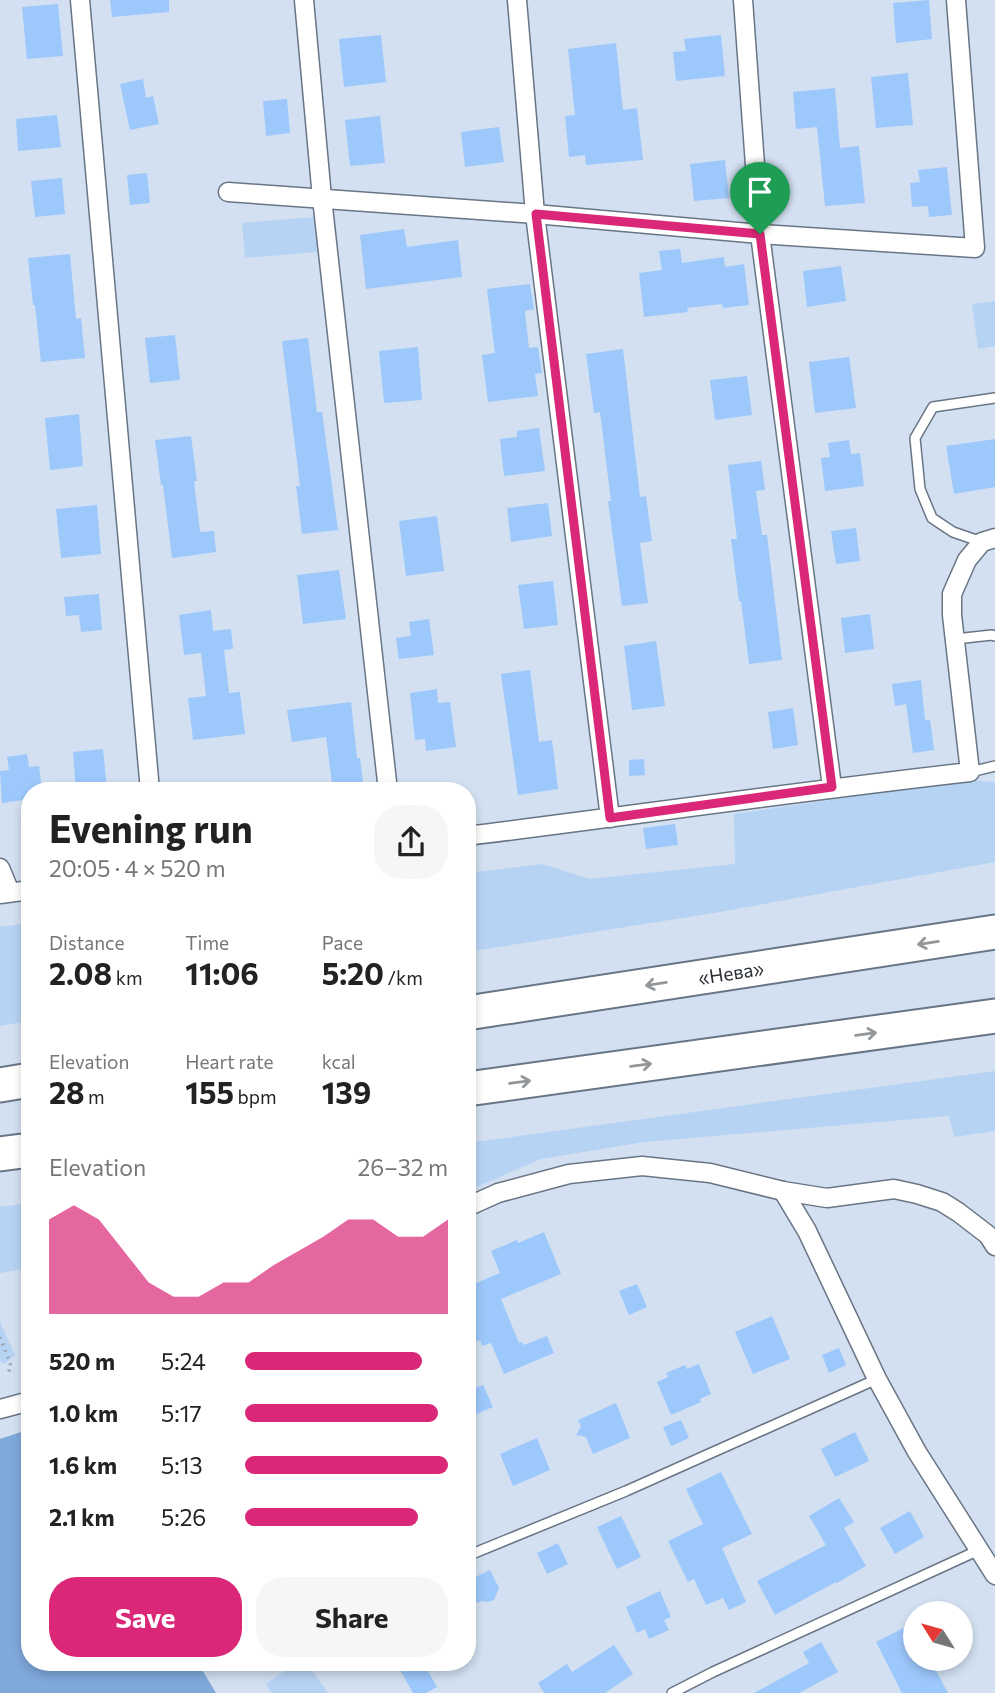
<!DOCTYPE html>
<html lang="en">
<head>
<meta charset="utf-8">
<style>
  :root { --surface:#fff; --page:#f6f6f6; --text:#222; --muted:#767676; --accent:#db2777 }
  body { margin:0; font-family:Commissioner,sans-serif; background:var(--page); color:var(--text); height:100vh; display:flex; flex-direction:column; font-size:26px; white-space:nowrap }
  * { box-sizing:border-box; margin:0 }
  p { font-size:23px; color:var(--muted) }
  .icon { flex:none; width:38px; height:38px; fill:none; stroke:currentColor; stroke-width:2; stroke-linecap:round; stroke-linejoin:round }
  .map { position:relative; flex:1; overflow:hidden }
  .sheet { position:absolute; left:21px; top:782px; width:455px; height:889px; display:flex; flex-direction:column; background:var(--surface); border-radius:28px; box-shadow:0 4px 10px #0003 }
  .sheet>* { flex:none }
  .needle { width:46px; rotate:307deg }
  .fabs { position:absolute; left:903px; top:1601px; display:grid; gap:14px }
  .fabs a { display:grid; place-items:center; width:70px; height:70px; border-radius:50%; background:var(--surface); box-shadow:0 4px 10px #0003; font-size:35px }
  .pin { position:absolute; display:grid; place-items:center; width:60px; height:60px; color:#fff; margin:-72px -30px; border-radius:50% 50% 50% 0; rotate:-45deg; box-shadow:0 0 7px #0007 }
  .pin .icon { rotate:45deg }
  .round { display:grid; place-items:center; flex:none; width:74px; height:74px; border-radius:28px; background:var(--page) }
  .overview { display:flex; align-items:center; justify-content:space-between; height:119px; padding:0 28px }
  h1 { font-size:38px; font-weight:700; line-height:52px }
  .figures { display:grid; grid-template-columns:repeat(3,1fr); gap:10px; height:119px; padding:7px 28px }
  .figures div { display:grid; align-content:center }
  .figures b { font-size:30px; font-weight:700 }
  .figures small { font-size:19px; font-weight:400 }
  .figures p { font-size:19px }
  .chart { height:196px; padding:14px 28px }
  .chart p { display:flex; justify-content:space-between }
  .chart svg { width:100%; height:126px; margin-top:7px; fill:var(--accent); opacity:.7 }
  .cta { display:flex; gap:14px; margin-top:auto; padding:14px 28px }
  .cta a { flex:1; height:80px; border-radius:28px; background:var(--accent); color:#fff; font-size:28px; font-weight:700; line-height:80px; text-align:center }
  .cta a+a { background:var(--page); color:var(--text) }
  ul { padding:0 28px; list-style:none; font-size:23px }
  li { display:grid; grid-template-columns:112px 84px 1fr; align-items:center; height:52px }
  li i { height:18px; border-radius:9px; background:var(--accent) }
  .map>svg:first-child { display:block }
</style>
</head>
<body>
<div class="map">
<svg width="995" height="1693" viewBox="0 0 995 1693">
  <rect width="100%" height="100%" fill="#d2e0f1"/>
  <g fill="#b7d3f4">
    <path d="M315,217L318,252L245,258L242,223Z"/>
    <path d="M995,301V346L978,349L972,304Z"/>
    <path d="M965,780L995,782V862L714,913L467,952V873L543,864L589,879L735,864L734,814Z"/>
    <path d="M30,923V1021L0,1026V927Z"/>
    <path d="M995,1071V1131L954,1137L949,1116L644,1142L541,1159L467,1191V1143Z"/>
    <path d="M30,1203V1268L0,1273V1207Z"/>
    <path d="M0,1322L15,1355L4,1364L0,1361Z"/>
    <path d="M297,1662L307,1663L328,1693H272L266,1684Z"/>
  </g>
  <path fill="#7fa9db" d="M30,1429V1662L198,1663L216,1693H0V1439Z"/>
  <g fill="#9dc8fc">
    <path d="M110,0H169V12L112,17Z"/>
    <path d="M929,0L932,39L896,43L893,3Z"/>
    <path d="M58,4L63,56L27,59L22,7Z"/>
    <path d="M381,35L386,82L344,87L339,39Z"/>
    <path d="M721,35L725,76L676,81L673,52L686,51L684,39Z"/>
    <path d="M616,43L623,110L637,108L643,160L586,165L585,155L569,157L565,116L575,115L568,49Z"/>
    <path d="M908,73L913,125L876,128L871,77Z"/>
    <path d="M143,79L146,98L153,96L159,124L130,130L120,84Z"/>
    <path d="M835,88L840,148L859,146L865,203L825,206L817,127L796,129L793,92Z"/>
    <path d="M287,99L290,133L266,136L263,101Z"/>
    <path d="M57,115L61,147L18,151L16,119Z"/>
    <path d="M380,116L385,163L350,166L345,120Z"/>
    <path d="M499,127L504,162L465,167L461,132Z"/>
    <path d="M725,160L729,198L694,201L690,164Z"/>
    <path d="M947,167L952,215L929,217L928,206L912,207L910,183L920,182L918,170Z"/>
    <path d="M147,173L150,203L130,205L127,175Z"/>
    <path d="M62,178L65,214L35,217L31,181Z"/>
    <path d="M404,229L407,247L458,240L462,277L366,289L360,235Z"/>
    <path d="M680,249L682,263L724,257L725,267L744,264L749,305L723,308L722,304L687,308L688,312L644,317L639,273L662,270L659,251Z"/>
    <path d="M70,254L76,319L81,318L85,358L41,362L35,305H33L28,258Z"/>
    <path d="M841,266L846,301L807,307L803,271Z"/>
    <path d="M530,284L534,309L525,311L529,348L538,347L542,373L535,374L538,396L488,402L482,355L495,353L487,289Z"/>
    <path d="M175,335L180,380L150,383L145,338Z"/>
    <path d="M308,338L317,412H322L338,530L302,534L296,486H300L282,341Z"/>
    <path d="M418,347L422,400L384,403L379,351Z"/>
    <path d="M623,349L640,497L646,496L652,541L640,543L648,603L622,606L608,501H611L600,412L594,413L586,354Z"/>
    <path d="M849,357L856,408L815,413L809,362Z"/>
    <path d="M747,376L752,415L715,420L710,380Z"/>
    <path d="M79,414L83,466L50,470L45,418Z"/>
    <path d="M539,428L545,471L504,476L500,439L517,437V431Z"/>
    <path d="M191,436L197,481H194L200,532L214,531L216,552L172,558L163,485H161L155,440Z"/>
    <path d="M995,439V487L954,494L946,446Z"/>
    <path d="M849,440L851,454L860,453L864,486L825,491L821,458L830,457L828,443Z"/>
    <path d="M761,461L765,490L756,491L762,535H767L782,660L749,664L741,601H739L731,539H737L728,465Z"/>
    <path d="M548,503L552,536L511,542L507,508Z"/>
    <path d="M97,505L101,554L61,558L56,509Z"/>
    <path d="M437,516L444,571L406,576L399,521Z"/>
    <path d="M856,528L860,561L836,564L831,531Z"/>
    <path d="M339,570L346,619L303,624L297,575Z"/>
    <path d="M553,581L558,625L524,629L518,585Z"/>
    <path d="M99,594L102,630L81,632L79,615L66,616L64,597Z"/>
    <path d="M211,610L213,631L231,629L233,649L224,650L229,693L240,692L245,734L193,740L188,698L206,696L201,653L184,655L179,615Z"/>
    <path d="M870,614L874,649L845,653L841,618Z"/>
    <path d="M429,619L434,655L399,659L396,638L411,636L409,622Z"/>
    <path d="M656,641L665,706L632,710L624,646Z"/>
    <path d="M530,670L539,742L552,740L558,789L518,795L501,674Z"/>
    <path d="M921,680L925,720H930L934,750L913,753L906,704L895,706L892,684Z"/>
    <path d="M437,689L438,703L450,702L456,747L426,751L425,739L415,740L410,693Z"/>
    <path d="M351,702L357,758H360L364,791H333L326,737L292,742L287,710Z"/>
    <path d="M793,708L798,745L773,749L768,712Z"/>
    <path d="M103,749L107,791H76L73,752Z"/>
    <path d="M27,754L29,767L39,766L42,791H30V799L2,803L0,771L9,770L7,757Z"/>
    <path d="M644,759L645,775L629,776V760Z"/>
    <path d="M675,824L678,845L646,849L643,828Z"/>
    <path d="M544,1232L561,1274L501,1299L519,1343L522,1342L524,1345L547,1336L554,1353L504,1374L491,1343L482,1346L480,1340L467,1346V1287L500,1273L491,1251L517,1240L518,1243Z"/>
    <path d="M637,1284L647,1307L629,1315L619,1291Z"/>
    <path d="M772,1316L790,1359L753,1374L735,1332Z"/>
    <path d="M839,1348L846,1365L829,1373L822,1355Z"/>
    <path d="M699,1364L711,1394L700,1399L701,1402L671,1415L657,1382L668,1377L666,1373L685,1365L687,1369Z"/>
    <path d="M483,1385L493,1407L467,1418V1391Z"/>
    <path d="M616,1403L630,1438L593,1454L586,1437L576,1435L581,1427L578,1420Z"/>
    <path d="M681,1420L689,1438L671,1446L663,1427Z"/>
    <path d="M855,1432L869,1461L835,1477L821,1449Z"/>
    <path d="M537,1438L550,1470L513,1486L500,1454Z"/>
    <path d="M721,1472L752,1534L722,1548L746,1602L729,1610L723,1598L706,1605L694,1579L688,1582L668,1541L703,1524L686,1489Z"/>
    <path d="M839,1498L854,1522L844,1528L866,1566L837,1583L836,1582L775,1615L757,1581L826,1545L809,1516Z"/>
    <path d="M910,1511L924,1537L895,1554L880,1528Z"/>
    <path d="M621,1516L641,1557L617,1569L597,1527Z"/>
    <path d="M558,1543L568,1564L547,1574L537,1553Z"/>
    <path d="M490,1570L499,1588L494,1600L488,1602L482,1601L476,1603L467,1585V1581Z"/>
    <path d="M660,1591L671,1617L664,1620L669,1630L649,1639L645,1629L637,1633L626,1607Z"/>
    <path d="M915,1622V1659H930L948,1693H902L876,1642Z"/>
    <path d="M821,1642L838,1672L799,1693H754L809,1663L803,1652Z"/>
    <path d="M614,1645L633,1674L605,1693H544L538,1683L567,1664L572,1672Z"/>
    <path d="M409,1662H423L437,1687L426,1693H413L399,1668Z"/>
  </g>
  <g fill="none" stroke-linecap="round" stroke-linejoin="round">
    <g stroke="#687584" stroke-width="12">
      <g id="service">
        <path d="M982,542L953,532L932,518L920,489L915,438L933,407L995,398"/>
        <path d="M955,639L992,635L995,636"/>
        <path d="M970,772L995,766"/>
        <path d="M467,1556L626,1491L877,1379"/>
        <path d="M672,1693L713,1672L979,1550"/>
      </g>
    </g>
    <g stroke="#687584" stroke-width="21">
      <g id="minor">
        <path d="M80,0L150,791"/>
        <path d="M304,0L322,198L388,791"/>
        <path d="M517,0L535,214L610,818"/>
        <path d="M743,0L760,234L832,787"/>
        <path d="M228,192L535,214L760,234L975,248L956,0"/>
        <path d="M467,836C635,815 802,791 970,772L952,615V594L967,560L982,542L995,538"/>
        <path d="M0,868L10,892"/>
        <path d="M0,894L30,890"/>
        <path d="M783,1191L807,1231L877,1379L917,1452L995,1575"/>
        <path d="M467,1207L498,1193L569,1174L642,1166L710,1173L783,1191L827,1198L894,1189L917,1194L942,1202L958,1212L988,1235L995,1246"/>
        <path d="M0,1409L30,1401"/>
      </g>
    </g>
    <g stroke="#687584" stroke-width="37">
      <g id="motorway">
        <path d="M467,1013L995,932"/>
        <path d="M0,1085L30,1080"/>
        <path d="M467,1089L995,1016"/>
        <path d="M0,1154L30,1150"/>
      </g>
    </g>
    <path stroke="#9ca8b5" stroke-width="3.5" stroke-dasharray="2 5" stroke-linecap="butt" d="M0,1337L11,1366L7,1376"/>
    <use href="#service" stroke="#fff" stroke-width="9"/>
    <use href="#minor" stroke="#fff" stroke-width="18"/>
    <use href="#motorway" stroke="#fff" stroke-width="33"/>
  </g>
  <defs><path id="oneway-shaft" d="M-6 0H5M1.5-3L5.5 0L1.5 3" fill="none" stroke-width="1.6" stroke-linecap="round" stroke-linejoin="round" transform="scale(1.75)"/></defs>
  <g stroke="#94979a">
    <use href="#oneway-shaft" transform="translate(928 943) rotate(171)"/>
    <use href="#oneway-shaft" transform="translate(656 984) rotate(171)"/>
    <use href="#oneway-shaft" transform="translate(866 1034) rotate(-8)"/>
    <use href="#oneway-shaft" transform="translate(641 1065) rotate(-8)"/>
    <use href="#oneway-shaft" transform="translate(520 1082) rotate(-8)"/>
  </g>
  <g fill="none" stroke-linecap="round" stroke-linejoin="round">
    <g stroke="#fff" stroke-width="14">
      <path id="route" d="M536,214L760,234L832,787L610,818Z"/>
    </g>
    <use href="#route" stroke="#db2777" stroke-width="9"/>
  </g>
  <g text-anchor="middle" stroke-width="6" stroke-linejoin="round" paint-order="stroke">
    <g font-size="19" fill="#292f35" stroke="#fff">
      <text transform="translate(731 973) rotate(-9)" y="7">«Нева»</text>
    </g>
  </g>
</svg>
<div class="fabs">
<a><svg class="needle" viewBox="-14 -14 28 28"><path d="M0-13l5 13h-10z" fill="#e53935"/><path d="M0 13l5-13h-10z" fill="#767676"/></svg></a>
</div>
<div class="pin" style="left:760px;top:234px;background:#1e9e55"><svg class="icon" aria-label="arrive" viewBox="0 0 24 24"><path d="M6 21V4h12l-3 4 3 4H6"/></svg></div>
<section class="sheet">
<div class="overview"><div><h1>Evening run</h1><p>20:05 · 4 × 520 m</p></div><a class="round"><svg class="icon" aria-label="share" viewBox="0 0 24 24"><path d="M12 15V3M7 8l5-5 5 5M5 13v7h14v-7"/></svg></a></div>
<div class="figures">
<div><p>Distance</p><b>2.08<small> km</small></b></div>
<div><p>Time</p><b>11:06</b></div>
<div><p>Pace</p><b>5:20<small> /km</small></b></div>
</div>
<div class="figures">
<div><p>Elevation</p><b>28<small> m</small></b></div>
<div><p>Heart rate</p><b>155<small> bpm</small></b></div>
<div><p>kcal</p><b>139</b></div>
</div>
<div class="chart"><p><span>Elevation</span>26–32 m</p>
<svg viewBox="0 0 160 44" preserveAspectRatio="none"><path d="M0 44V11L10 6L20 11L30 22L40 33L50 38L60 38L70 33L80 33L90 27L100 22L110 17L120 11L130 11L140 17L150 17L160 11V44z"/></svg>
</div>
<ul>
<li><b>520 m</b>5:24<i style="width:87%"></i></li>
<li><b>1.0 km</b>5:17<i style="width:95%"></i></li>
<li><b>1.6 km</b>5:13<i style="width:100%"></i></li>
<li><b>2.1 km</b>5:26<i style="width:85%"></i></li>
</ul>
<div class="cta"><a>Save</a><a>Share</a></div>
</section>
</div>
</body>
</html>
